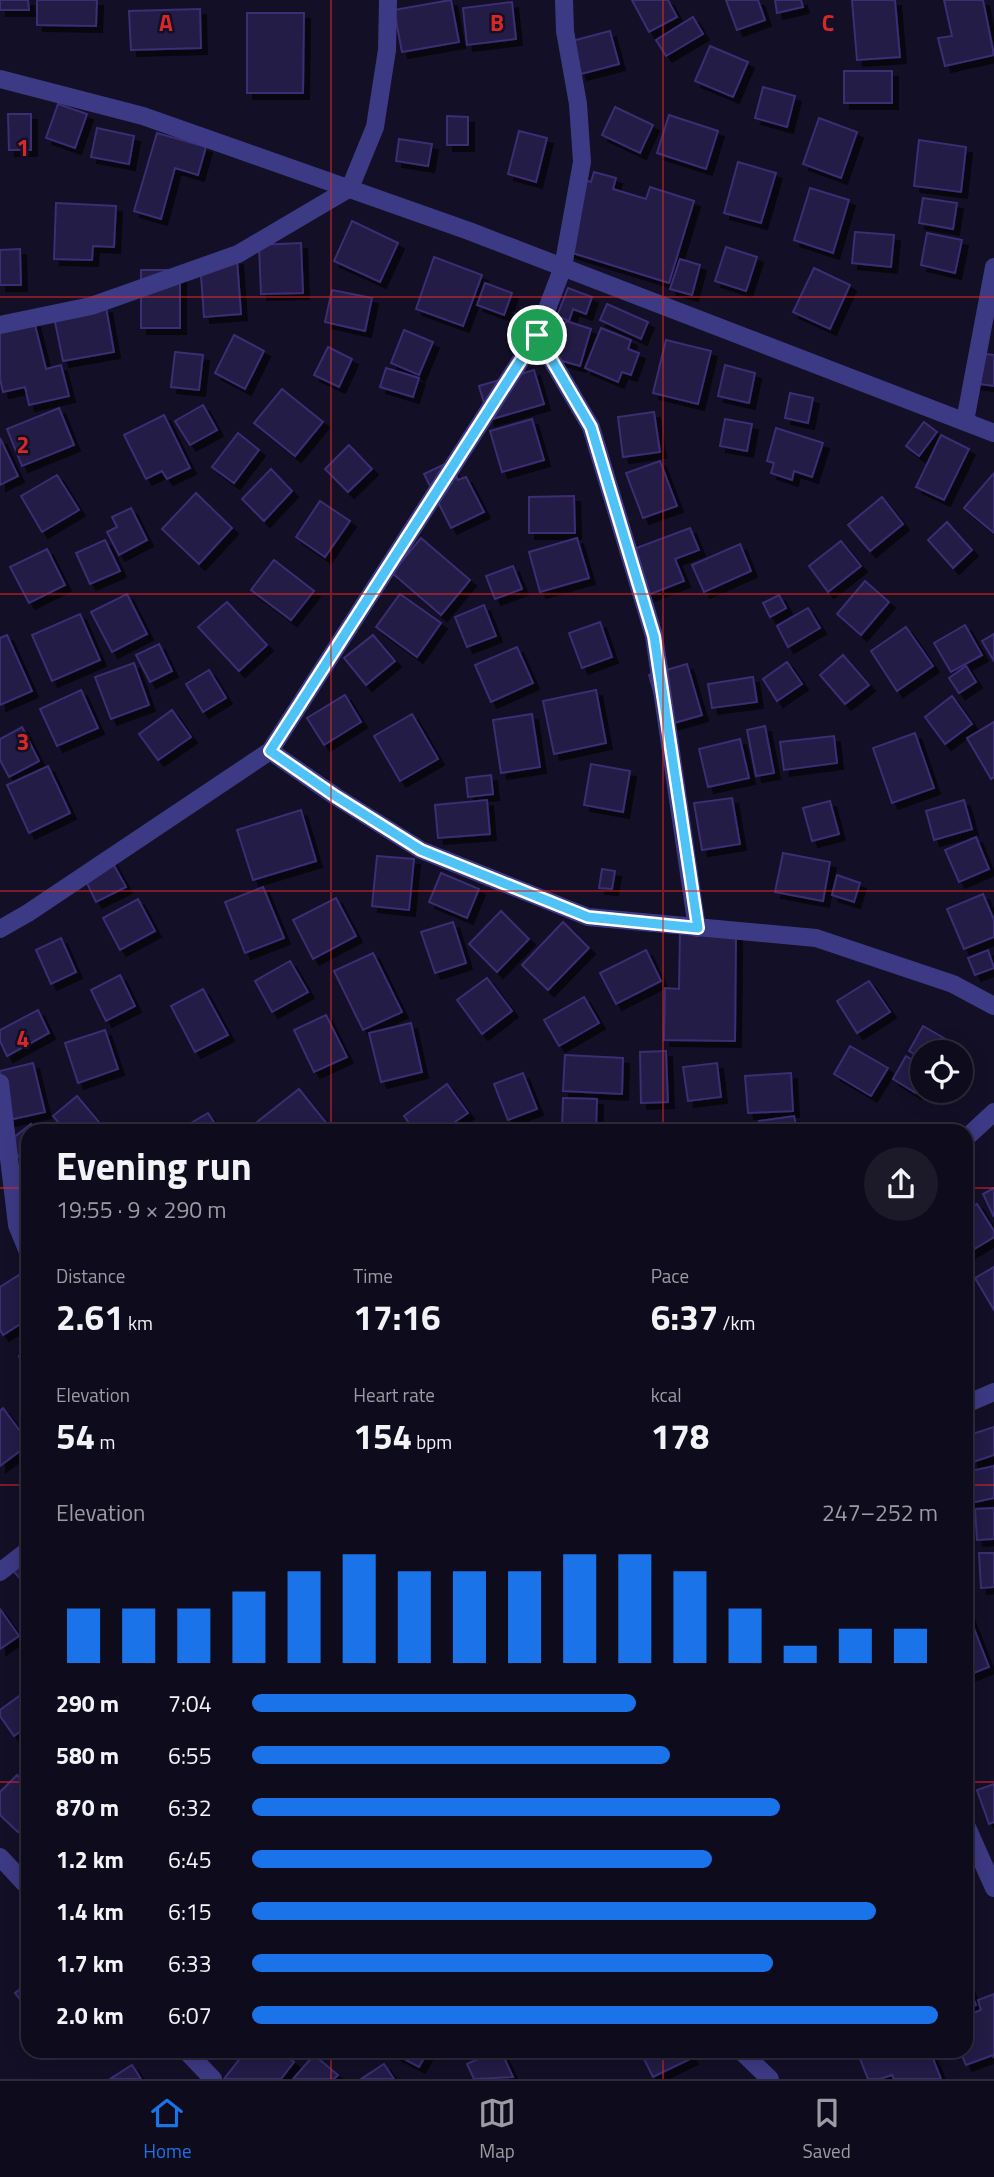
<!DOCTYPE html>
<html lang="en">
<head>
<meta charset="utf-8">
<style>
  :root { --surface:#0e0b1c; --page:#1c1929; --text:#f1f3f6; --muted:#9b9ba3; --line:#2e2b3b; --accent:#1a73e8 }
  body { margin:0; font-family:"Titillium Web",sans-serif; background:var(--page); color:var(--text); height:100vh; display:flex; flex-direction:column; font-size:26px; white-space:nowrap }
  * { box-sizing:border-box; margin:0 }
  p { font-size:23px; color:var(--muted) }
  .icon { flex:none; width:38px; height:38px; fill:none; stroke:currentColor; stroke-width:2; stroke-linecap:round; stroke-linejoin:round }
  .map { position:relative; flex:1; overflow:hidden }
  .side { position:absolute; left:21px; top:1124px; width:952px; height:934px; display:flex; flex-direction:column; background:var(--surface); border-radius:21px; box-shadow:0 4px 18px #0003,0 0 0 2px var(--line) }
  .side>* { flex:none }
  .controls { position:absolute; left:910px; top:1040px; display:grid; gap:14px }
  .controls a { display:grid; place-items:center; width:63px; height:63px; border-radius:50%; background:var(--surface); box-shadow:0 4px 18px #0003,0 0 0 2px var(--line); font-size:35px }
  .pin { position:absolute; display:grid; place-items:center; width:60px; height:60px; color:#fff; margin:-30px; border:4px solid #fff; border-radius:50%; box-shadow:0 2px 7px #0007 }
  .round { display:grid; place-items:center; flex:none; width:74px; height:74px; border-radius:37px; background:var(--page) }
  .head { display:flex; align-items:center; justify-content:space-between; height:119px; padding:0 35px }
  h1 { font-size:38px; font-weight:700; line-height:52px }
  .metrics { display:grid; grid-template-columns:repeat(3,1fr); gap:10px; height:119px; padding:7px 35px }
  .metrics div { display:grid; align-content:center }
  .metrics b { font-size:35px; font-weight:700 }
  .metrics small { font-size:19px; font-weight:400 }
  .metrics p { font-size:19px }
  .chart { height:196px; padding:14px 35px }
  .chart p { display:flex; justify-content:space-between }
  .chart svg { width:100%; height:126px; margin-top:7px; stroke:var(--accent); stroke-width:6 }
  ul { padding:0 35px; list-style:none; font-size:23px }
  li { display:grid; grid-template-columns:112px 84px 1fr; align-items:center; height:52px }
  li i { height:18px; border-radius:9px; background:var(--accent) }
  .menu { display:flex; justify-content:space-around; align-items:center; height:98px; border-top:2px solid var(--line); background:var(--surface); font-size:19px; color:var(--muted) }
  .menu a { display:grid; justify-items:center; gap:4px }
  .menu .on { color:var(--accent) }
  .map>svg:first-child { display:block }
</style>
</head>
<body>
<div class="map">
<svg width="994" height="2079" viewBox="0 0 994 2079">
  <defs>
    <filter id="shadow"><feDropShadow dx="6" dy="6" stdDeviation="0" flood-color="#0009"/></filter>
  </defs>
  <rect width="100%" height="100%" fill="#130f26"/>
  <g fill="#241b47" stroke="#3b2d73" stroke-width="2" filter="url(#shadow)">
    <path d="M0,0H28L29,10H0Z"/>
    <path d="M37,0H97L96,26L37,25Z"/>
    <path d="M451,0L459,42L402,52L394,10Z"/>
    <path d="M632,0H668L677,17L649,32Z"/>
    <path d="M726,0H758L765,20L737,30Z"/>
    <path d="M775,0H801L803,7L777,13Z"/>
    <path d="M852,0H895L900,57L857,60Z"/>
    <path d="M944,0H983L994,55L945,66L938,38L952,36Z"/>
    <path d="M512,2L516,39L467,45L463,8Z"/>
    <path d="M200,9L201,48L131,50L129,11Z"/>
    <path d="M247,13H304L303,93H247Z"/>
    <path d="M693,17L703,34L666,56L656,40Z"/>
    <path d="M610,31L619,64L581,74L572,41Z"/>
    <path d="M710,46L748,62L733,97L695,81Z"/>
    <rect x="844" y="71" width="48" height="32"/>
    <path d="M763,87L795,96L787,127L755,118Z"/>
    <path d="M58,104L87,114L75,148L46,138Z"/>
    <path d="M615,107L653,125L640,153L602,135Z"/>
    <path d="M8,114H31V150H9Z"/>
    <path d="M669,115L718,131L706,169L657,153Z"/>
    <path d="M447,116L468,117V145H447Z"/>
    <path d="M819,118L857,132L841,178L803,164Z"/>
    <path d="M97,128L134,136L129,164L91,157Z"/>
    <path d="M519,131L547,138L536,182L508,174Z"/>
    <path d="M157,133L206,147L198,175L175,168L161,219L134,211Z"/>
    <path d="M399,139L432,144L428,166L396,161Z"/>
    <path d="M919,140L966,147L961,192L914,186Z"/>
    <path d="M738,162L776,173L761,223L724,213Z"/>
    <path d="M594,172L616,178L613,189L646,199L650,187L694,201L669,283L563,250L585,180L591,182Z"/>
    <path d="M810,188L849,200L833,253L794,240Z"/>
    <path d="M923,198L957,203L953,229L919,223Z"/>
    <path d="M56,203L116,206L114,247L93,246L92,260L54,259Z"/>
    <path d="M352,221L398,243L380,282L334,261Z"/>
    <path d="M855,232L894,235L891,267L852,263Z"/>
    <path d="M927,233L962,240L955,273L921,265Z"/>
    <path d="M301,243L303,293L261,294L259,245Z"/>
    <path d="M726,247L757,257L746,291L715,281Z"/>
    <path d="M20,249L21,285H0V250Z"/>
    <path d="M434,257L482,275L463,326L416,309Z"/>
    <path d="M237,259L241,314L204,317L200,262Z"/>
    <path d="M680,259L700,265L692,295L670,289Z"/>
    <path d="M814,268L850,285L830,329L793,312Z"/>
    <rect x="141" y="270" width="39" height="58"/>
    <path d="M485,283L512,293L504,315L477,305Z"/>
    <path d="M568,288L592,297L586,314L573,309L569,321L557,316Z"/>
    <path d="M332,290L372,298L365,331L325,322Z"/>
    <path d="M607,304L648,322L641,339L600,320Z"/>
    <path d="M106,307L114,352L63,361L54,317Z"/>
    <path d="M34,321L46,369L61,365L69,396L29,405L25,387L3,392L0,379V329Z"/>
    <path d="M566,321L591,329L580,366L555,359Z"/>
    <path d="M601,328L631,340L628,349L639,353L631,375L622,372L618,382L585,368Z"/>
    <path d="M404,330L433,342L419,375L391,363Z"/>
    <path d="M234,335L264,351L245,389L215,373Z"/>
    <path d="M666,340L711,351L698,404L653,393Z"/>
    <path d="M328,347L352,359L339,387L314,375Z"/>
    <path d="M175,352L203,355L199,390L171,387Z"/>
    <path d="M976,353L994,355V386L972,383Z"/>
    <path d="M725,365L755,373L749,403L718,396Z"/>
    <path d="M386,368L419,378L413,397L380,387Z"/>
    <path d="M534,370L544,404L489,420L479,386Z"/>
    <path d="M282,389L323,422L295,456L254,423Z"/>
    <path d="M790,393L813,398L808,423L785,418Z"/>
    <path d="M203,405L217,430L190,445L175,421Z"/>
    <path d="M59,408L74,445L22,466L7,429Z"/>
    <path d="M654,412L660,452L623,457L618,417Z"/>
    <path d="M164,415L190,468L167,479L162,471L146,479L124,435Z"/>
    <path d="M532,419L544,460L502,472L490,431Z"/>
    <path d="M725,419L752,424L747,451L720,446Z"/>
    <path d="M924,422L937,432L919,456L906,446Z"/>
    <path d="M776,428L823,443L812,477L794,471L792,480L771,473L774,463L767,461Z"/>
    <path d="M238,433L259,450L234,483L212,467Z"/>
    <path d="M941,435L969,449L944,500L916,487Z"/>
    <path d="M0,438L18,476L0,485Z"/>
    <path d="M349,445L372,469L348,492L325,469Z"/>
    <path d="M660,461L677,506L643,518L626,473Z"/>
    <path d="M449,462L458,480L466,477L484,512L451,528L424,474Z"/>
    <path d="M271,469L292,491L264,521L242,499Z"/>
    <path d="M994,473V533L964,508Z"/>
    <path d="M57,475L79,510L42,532L21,496Z"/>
    <path d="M196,493L232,528L199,564L162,529Z"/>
    <path d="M574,496L575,533H529V497Z"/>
    <path d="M882,497L903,524L870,551L848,525Z"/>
    <path d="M320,501L350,521L325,557L296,537Z"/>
    <path d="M131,508L147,540L119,555L107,532L117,527L112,517Z"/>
    <path d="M947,522L972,550L953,568L928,540Z"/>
    <path d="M690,528L699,550L675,559L684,581L648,595L631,550Z"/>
    <path d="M421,538L470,580L441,615L392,573Z"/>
    <path d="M577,538L589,578L540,592L529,552Z"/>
    <path d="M105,540L120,571L90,584L76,553Z"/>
    <path d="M841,541L861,566L828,592L809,566Z"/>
    <path d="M740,544L751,571L704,592L692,565Z"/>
    <path d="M47,549L65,585L29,603L10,567Z"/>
    <path d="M274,560L314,591L291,620L251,590Z"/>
    <path d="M513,566L522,589L495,599L486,576Z"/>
    <path d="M865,581L889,602L861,635L837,614Z"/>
    <path d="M127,594L147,634L112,652L91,612Z"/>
    <path d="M400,594L441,623L417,657L376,627Z"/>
    <path d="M779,595L786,608L770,617L763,603Z"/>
    <path d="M227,602L267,645L239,671L198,627Z"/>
    <path d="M484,605L496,636L467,647L455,617Z"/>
    <path d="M808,608L820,628L788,647L777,626Z"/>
    <path d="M80,614L100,660L52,681L32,635Z"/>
    <path d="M600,622L612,657L582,668L569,633Z"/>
    <path d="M965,625L982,655L951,672L934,643Z"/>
    <path d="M906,627L933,666L897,691L871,651Z"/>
    <path d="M994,634V661L982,641Z"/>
    <path d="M7,635L32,691L0,705V638Z"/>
    <path d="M373,635L395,661L366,685L344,658Z"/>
    <path d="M159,644L172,671L150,682L136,655Z"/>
    <path d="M517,647L533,683L491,702L475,665Z"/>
    <path d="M843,655L869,685L845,704L820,675Z"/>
    <path d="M787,662L802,684L777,701L763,679Z"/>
    <path d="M134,663L149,705L111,719L95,677Z"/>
    <path d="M687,664L702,715L664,726L649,675Z"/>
    <path d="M966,666L976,682L959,693L949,678Z"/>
    <path d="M209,670L226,698L203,712L186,684Z"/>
    <path d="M753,677L757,702L712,708L708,684Z"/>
    <path d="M81,690L98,728L57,746L40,709Z"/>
    <path d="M596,690L606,743L554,754L543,701Z"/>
    <path d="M345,695L361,722L324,745L307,718Z"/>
    <path d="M952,696L972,724L945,744L925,717Z"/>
    <path d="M172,710L191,737L158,760L139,734Z"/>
    <path d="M412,714L438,759L400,781L374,736Z"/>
    <path d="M532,714L540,767L501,773L493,720Z"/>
    <path d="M994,722V777L991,779L967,738Z"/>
    <path d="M765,726L774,773L756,776L747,730Z"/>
    <path d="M22,727L39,761L9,777L0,760V739Z"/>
    <path d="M915,733L934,788L892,803L873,748Z"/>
    <path d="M834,736L837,763L784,770L780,742Z"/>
    <path d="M740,739L749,778L708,787L699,749Z"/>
    <path d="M591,764L630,771L623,812L584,805Z"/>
    <path d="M48,766L70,813L29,833L7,785Z"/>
    <path d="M491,775L493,794L468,797L466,778Z"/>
    <path d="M732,798L740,844L702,850L694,803Z"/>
    <path d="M487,800L490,834L438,838L435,805Z"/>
    <path d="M964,800L972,829L934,840L926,811Z"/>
    <path d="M830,801L839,834L812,841L803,808Z"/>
    <path d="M301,810L316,861L253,880L237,830Z"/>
    <path d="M976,837L989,869L959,882L945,850Z"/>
    <path d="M783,853L830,862L823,901L775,892Z"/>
    <path d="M377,856L414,859L409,910L372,906Z"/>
    <path d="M110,858L126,887L96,902L82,873Z"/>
    <path d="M602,869L615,871L612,889L599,888Z"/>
    <path d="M441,873L479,889L467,918L429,902Z"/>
    <path d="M837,875L860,883L854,902L832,895Z"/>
    <path d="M263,887L284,938L245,953L225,902Z"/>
    <path d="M983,894L994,920V937L964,949L947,909Z"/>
    <path d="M336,898L356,936L313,959L293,920Z"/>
    <path d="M138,899L155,931L120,950L103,918Z"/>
    <path d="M501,911L529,939L497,972L469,944Z"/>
    <path d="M453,922L466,963L435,973L421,932Z"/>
    <path d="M563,922L589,948L548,990L522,965Z"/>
    <path d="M680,933L736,934L735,1041L664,1040L665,988L679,989Z"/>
    <path d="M61,938L76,972L51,984L36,950Z"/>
    <path d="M646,950L661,981L616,1004L600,973Z"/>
    <path d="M988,950L994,968L975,975L968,958Z"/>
    <path d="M373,953L402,1012L363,1030L334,971Z"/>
    <path d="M290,961L308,992L272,1012L255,981Z"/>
    <path d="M120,975L135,1006L106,1021L91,990Z"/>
    <path d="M487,978L512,1011L482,1034L457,1000Z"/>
    <path d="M869,981L890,1012L857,1033L837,1001Z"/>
    <path d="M203,989L228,1035L195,1052L171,1006Z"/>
    <path d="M584,997L599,1023L559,1046L544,1020Z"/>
    <path d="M38,1010L49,1033L7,1056L0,1041V1030Z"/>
    <path d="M326,1015L347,1057L314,1072L294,1030Z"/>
    <path d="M411,1023L422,1072L381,1082L369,1033Z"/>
    <path d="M923,1026L956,1045L952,1052H922V1059L909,1051Z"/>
    <path d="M105,1030L118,1069L78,1083L65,1043Z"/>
    <path d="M850,1046L888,1068L871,1096L834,1074Z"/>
    <path d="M666,1051L668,1102L641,1103L640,1052Z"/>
    <path d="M565,1055L623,1058L622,1094L563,1091Z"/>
    <path d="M906,1056L922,1066V1083L916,1093L893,1079Z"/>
    <path d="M33,1063L45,1112L9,1120L0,1081V1071Z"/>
    <path d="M717,1063L721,1097L688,1101L683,1067Z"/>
    <path d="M523,1073L537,1109L508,1120L494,1084Z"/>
    <path d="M791,1073L793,1111L748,1113L745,1076Z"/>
    <path d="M447,1084L468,1113L443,1130H414L404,1116Z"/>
    <path d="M299,1089L332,1130H255L252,1126Z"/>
    <path d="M77,1096L99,1122L88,1130H65L53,1116Z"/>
    <path d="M563,1098L597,1099L596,1130H562Z"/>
    <path d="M208,1113L219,1130H179Z"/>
    <path d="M794,1116L797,1130H761L759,1121Z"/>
    <path d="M31,1124L36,1130H28L27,1168L8,1142Z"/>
    <path d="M833,1126V1130H804V1129Z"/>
    <path d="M994,1188V1217L983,1194Z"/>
    <path d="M977,1204L994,1231V1237L966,1254V1211Z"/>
    <path d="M994,1267V1310L975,1278Z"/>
    <path d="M19,1275L28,1290V1319L3,1335L0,1330V1287Z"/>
    <path d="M28,1354V1387L19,1356Z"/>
    <path d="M3,1408L28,1442V1445L0,1466V1411Z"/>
    <path d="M994,1427V1455L973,1462L966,1436Z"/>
    <path d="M994,1466V1498L966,1504V1472Z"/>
    <path d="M994,1508V1539L977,1540L975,1509Z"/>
    <path d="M979,1553H994V1587L981,1588Z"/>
    <path d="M28,1554V1588L10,1567Z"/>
    <path d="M966,1608L989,1667L966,1676Z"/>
    <path d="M0,1609L19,1636L0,1649Z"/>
    <path d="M22,1694L28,1703V1726L14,1736L0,1716V1710Z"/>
    <path d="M17,1775L28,1786V1822L18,1832L0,1815V1792Z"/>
    <path d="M994,1784V1822L989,1824L977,1790Z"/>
    <path d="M966,1980L976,2005L966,2008Z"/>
    <path d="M28,1983V2010L15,1993Z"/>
    <path d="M994,1994V2058L993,2055L966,2065L960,2051H966V2016L981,2010L978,2000Z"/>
    <path d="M246,2051H280L294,2062L281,2079H224Z"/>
    <path d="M389,2051H428L419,2067Z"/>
    <path d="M495,2051H501L513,2077L474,2079L467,2064Z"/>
    <path d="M640,2051H688L692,2058L653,2077Z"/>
    <path d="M857,2051H930L941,2079H894L892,2075L880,2079H868Z"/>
    <path d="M314,2055L338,2075L334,2079H293Z"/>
    <path d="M384,2064L394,2079H361Z"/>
    <path d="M132,2065L141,2079H110Z"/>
  </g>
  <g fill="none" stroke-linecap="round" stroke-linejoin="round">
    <g stroke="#3d3a85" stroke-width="18">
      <path d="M0,79L143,116L469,231L994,433"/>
      <path d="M0,325L91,306L238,254L350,188L375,127L387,50L388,0"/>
      <path d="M537,335L591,427L654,636L697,928"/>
      <path d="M965,421L994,267"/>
      <path d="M270,751L335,796L421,850L588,917L816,938L953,984L994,1006"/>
      <path d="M0,929L28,913L270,751L537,335L563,267L582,162L578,104L565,31L564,0"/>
      <path d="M0,1083L17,1225L28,1252"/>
      <path d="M966,1138L994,1112"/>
      <path d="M966,1404L994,1392"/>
      <path d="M0,1572L28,1550"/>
      <path d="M966,1825L994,1888"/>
      <path d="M0,1857L28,1887"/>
      <path d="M186,2051L213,2079"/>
      <path d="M741,2051L770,2079"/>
    </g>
  </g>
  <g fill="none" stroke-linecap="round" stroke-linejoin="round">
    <g stroke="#fff" stroke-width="14">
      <path id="route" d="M537,335L591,427L654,636L698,928L588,917L421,850L335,796L270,751Z"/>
    </g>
    <use href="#route" stroke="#4fc3f7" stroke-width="9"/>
  </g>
  <path fill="none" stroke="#d62828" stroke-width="2" stroke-opacity="0.55" d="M331,0V1130M663,0V1130M0,297H994M0,594H994M0,891H994M0,1188H28M966,1188H994M0,1485H28M966,1485H994M0,1782H28M966,1782H994M331,2051V2079M663,2051V2079"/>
  <g font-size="23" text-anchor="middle" font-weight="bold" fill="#d62828" stroke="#130f26" stroke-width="5" stroke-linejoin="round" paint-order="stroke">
    <text x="166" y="31">A</text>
    <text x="497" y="31">B</text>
    <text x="828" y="31">C</text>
    <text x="23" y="156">1</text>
    <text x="23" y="453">2</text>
    <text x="23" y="750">3</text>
    <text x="23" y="1047">4</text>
  </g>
</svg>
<div class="controls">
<a><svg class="icon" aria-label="locate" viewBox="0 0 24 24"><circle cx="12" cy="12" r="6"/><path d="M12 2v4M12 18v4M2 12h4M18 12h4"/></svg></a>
</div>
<div class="pin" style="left:537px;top:335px;background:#1e9e55"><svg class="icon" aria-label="arrive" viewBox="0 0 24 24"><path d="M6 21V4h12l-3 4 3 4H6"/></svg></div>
<section class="side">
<div class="head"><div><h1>Evening run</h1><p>19:55 · 9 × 290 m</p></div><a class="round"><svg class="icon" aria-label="share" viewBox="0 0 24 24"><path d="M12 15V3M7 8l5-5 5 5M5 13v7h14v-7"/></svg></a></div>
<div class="metrics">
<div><p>Distance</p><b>2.61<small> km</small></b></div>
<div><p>Time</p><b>17:16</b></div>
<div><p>Pace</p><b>6:37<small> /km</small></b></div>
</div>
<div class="metrics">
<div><p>Elevation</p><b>54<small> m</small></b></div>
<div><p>Heart rate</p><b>154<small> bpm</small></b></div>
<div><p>kcal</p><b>178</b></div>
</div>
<div class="chart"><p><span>Elevation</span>247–252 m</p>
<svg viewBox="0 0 160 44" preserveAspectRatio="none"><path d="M5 44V25M15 44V25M25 44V25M35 44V19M45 44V12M55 44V6M65 44V12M75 44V12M85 44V12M95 44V6M105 44V6M115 44V12M125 44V25M135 44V38M145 44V32M155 44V32"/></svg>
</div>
<ul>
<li><b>290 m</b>7:04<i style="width:56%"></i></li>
<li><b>580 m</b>6:55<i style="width:61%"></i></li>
<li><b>870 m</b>6:32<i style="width:77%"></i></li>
<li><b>1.2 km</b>6:45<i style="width:67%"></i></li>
<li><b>1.4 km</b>6:15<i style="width:91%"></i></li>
<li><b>1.7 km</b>6:33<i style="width:76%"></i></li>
<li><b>2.0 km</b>6:07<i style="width:100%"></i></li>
</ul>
</section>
</div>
<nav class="menu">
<a class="on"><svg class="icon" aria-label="home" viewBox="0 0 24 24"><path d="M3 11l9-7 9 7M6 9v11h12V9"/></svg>Home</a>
<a><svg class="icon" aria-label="map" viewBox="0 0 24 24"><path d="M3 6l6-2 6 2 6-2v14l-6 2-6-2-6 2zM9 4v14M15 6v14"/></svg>Map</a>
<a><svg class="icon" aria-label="saved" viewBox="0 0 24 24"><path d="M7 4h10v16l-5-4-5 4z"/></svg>Saved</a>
</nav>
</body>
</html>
